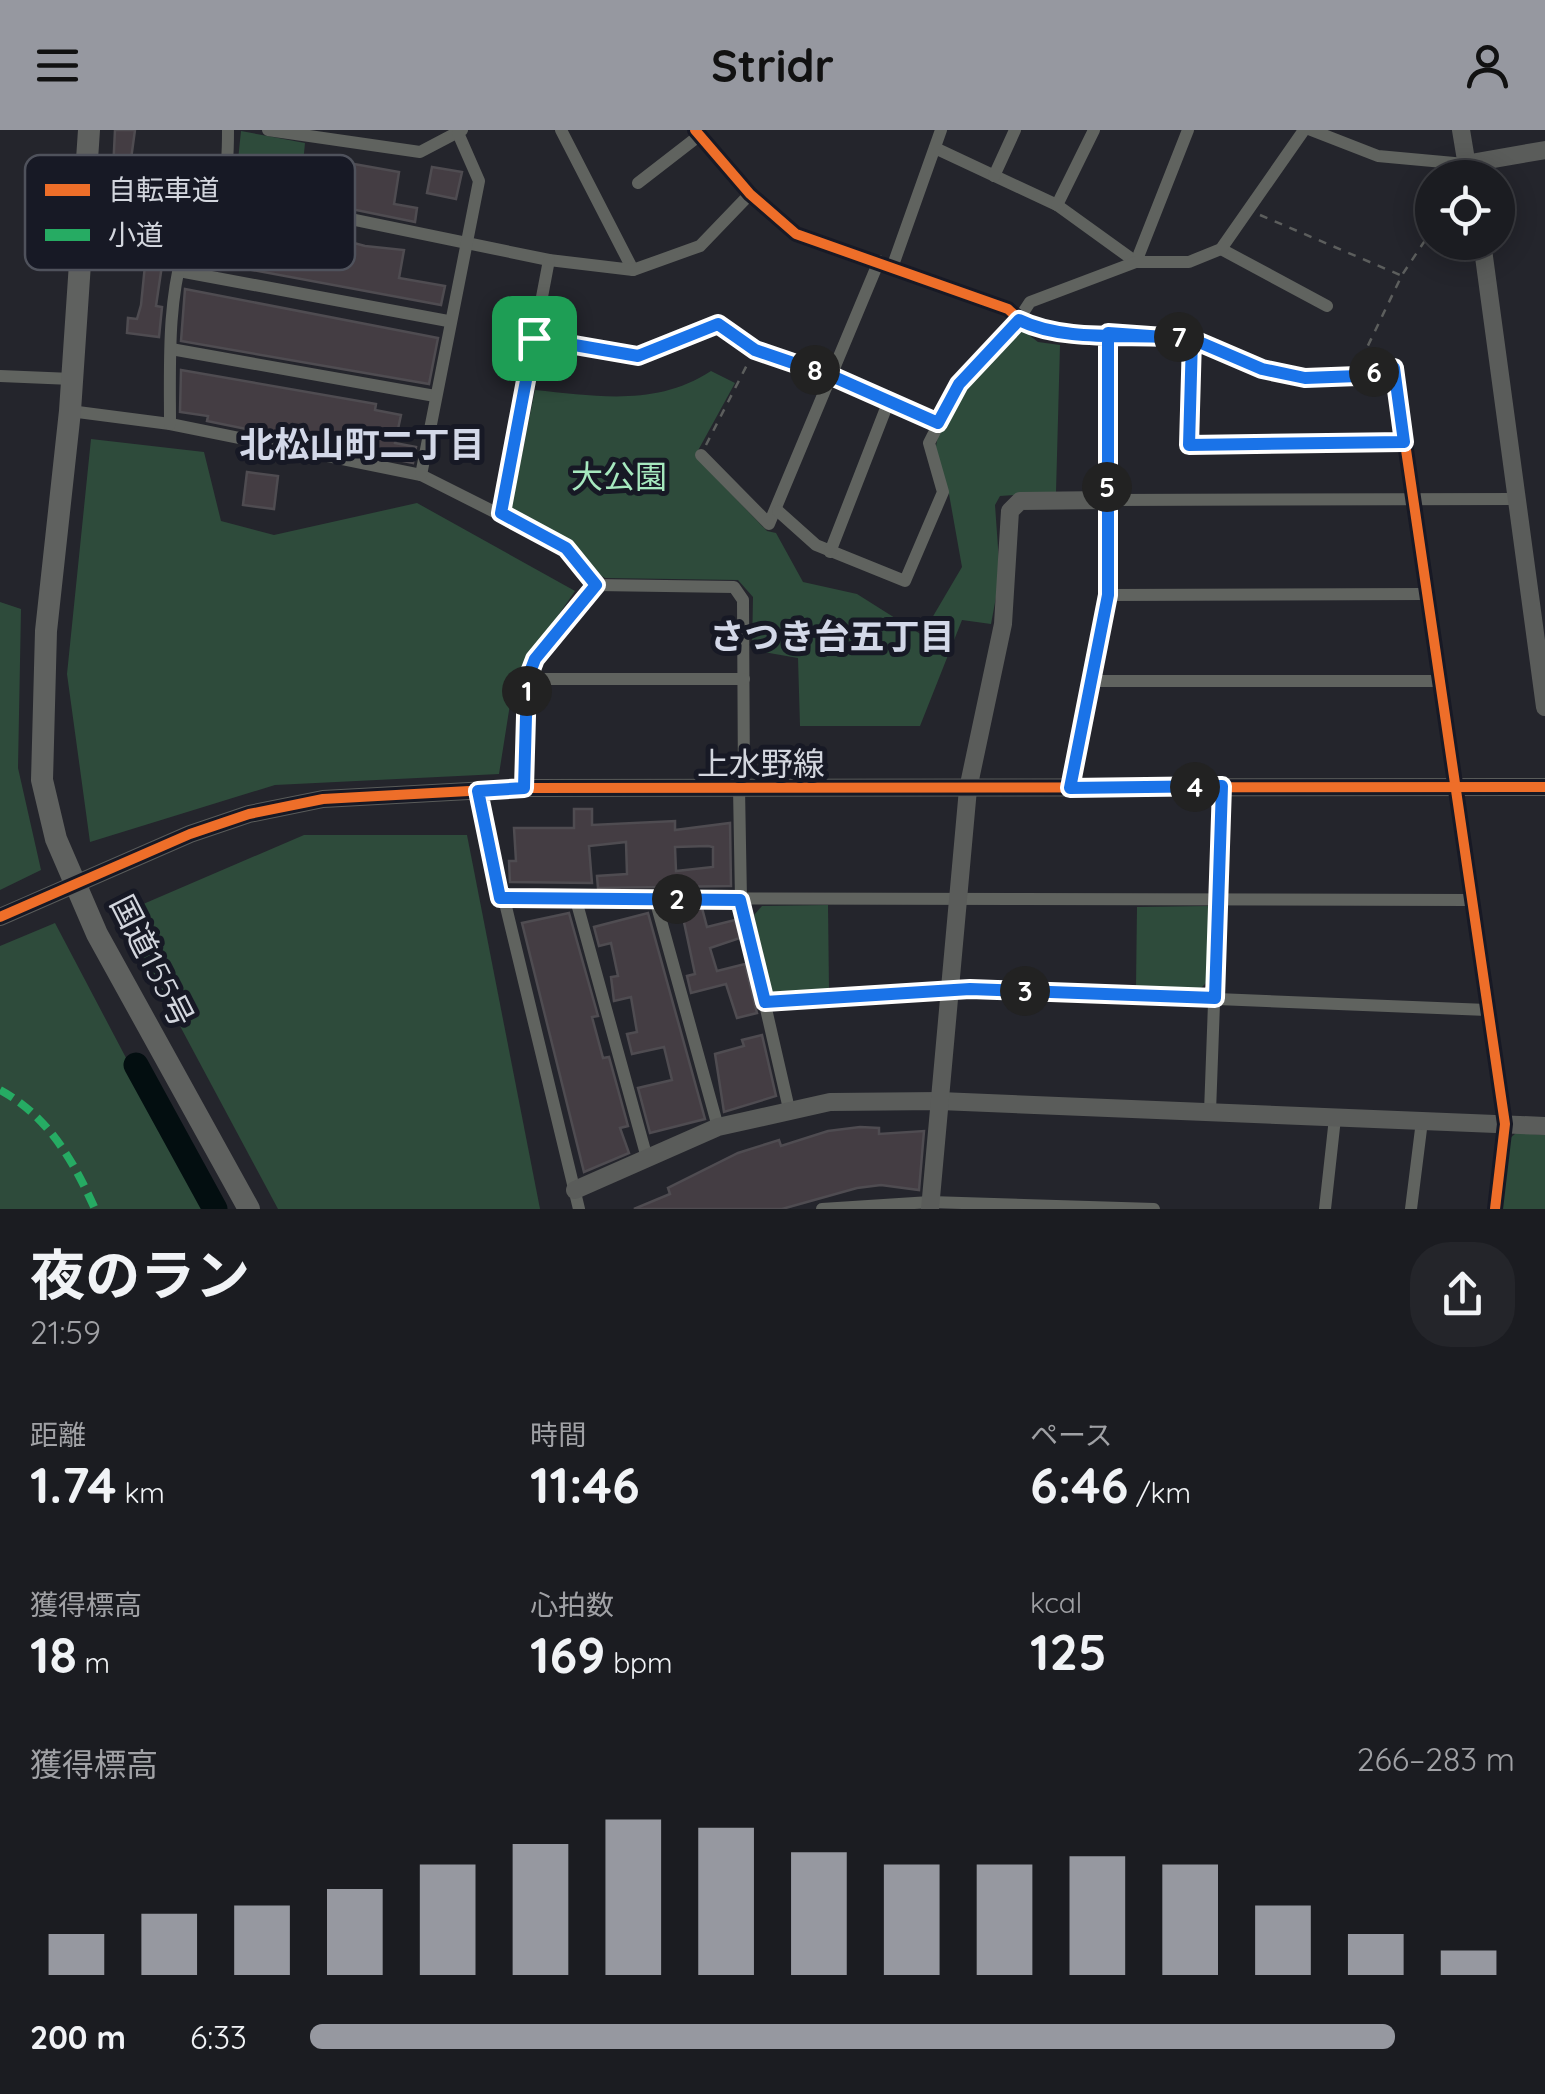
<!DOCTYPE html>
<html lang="ja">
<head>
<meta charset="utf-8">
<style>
  :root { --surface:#1b1c21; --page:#24252a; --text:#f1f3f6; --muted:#a0a1a5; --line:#393a3f; --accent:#9698a0 }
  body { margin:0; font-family:Quicksand,"Noto Sans JP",sans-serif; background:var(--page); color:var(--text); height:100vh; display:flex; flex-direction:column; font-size:38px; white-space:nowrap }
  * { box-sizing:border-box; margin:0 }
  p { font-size:32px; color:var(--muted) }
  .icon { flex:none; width:55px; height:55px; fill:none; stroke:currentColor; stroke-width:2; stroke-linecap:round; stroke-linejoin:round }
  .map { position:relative; height:1079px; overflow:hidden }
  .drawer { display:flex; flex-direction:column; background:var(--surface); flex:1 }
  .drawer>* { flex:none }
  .buttons { position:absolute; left:1415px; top:30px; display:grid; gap:20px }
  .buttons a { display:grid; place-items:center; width:100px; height:100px; border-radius:50%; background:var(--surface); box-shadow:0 5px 25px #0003,0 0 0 2px var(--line); font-size:50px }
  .pin { position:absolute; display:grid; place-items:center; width:85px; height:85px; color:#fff; margin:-42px; border-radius:20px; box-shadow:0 5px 15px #0006 }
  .km { position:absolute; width:50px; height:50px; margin:-25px; border-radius:50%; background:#222; color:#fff; font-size:28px; line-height:50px; text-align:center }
  .round { display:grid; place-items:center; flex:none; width:105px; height:105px; border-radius:40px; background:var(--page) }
  .headline { display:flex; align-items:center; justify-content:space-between; height:170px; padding:0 30px }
  h1 { font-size:55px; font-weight:700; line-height:75px }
  .metrics { display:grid; grid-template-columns:repeat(3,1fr); gap:15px; height:170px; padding:10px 30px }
  .metrics div { display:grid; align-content:center }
  .metrics b { font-size:50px; font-weight:700 }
  .metrics small { font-size:28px; font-weight:400 }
  .metrics p { font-size:28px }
  .chart { height:280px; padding:20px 30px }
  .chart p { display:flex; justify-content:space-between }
  .chart svg { width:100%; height:180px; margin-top:10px; stroke:var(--accent); stroke-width:6 }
  ul { padding:0 30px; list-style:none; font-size:32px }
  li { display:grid; grid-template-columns:160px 120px 1fr; align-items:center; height:75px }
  li i { height:25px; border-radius:12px; background:var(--accent) }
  header { display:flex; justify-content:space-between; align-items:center; height:130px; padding:0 30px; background:var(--accent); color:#111; font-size:45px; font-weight:700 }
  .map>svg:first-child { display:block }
</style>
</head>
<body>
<header><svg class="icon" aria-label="menu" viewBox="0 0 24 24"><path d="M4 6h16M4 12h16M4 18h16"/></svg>Stridr<svg class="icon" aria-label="person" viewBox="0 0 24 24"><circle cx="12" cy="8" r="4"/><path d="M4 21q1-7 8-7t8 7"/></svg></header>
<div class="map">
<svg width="1545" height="1079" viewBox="0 0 1545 1079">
  <rect width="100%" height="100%" fill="#24252c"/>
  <g fill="#2e4b3b">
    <path d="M241,1L305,13L299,75L231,62L226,52L238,30Z"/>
    <path d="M1021,199L1038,212L1060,215L1056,362L1000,366L995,375L1000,446L991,494L962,490L920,596H800L798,528L752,520L753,467L738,450L605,448L595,442L573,412L511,379L535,260C596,266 656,277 711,241L735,253L695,326L767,401L776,403L803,452L857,464L922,505L962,437L949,364L935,321L939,301L962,260Z"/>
    <path d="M91,309L204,322L221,391L274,405L417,373L575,461L514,549L499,644L275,655L90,712L67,544Z"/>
    <path d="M0,472L21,479L18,638L41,740L0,760Z"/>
    <path d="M304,705H467L540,1079H278L120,784Z"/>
    <path d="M828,775L829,861L772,865L754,785L762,776Z"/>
    <path d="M1209,776L1206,853L1200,859L1136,857L1137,777Z"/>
    <path d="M55,793L164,1000L217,1079H0V816Z"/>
    <path d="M1516,1003L1545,1005V1079H1501L1508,1010Z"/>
  </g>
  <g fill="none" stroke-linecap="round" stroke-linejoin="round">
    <path stroke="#030e10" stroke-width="25" d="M136,935L215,1079"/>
  </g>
  <g fill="#443d43" stroke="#4f4c51" stroke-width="2.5" fill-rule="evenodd">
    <path d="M115,0H135L124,80L104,77L109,41H113Z"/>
    <path d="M309,26L399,42L394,74L417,78L415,92L307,70Z"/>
    <path d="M432,37L462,42L456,69L427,63Z"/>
    <path d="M233,90L280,100L276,127L303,132L310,101L365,116L404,120L399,148L445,156L441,175L193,129L195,116L206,118L209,94L232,97Z"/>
    <path d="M112,100L166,108L156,176L162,177L159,207L127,203L128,188L137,189L141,175L146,125L111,123Z"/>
    <path d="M185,159L438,208L429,254L181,211Z"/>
    <path d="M181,240L376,274L375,280L401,285L395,313L416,317L413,333L207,291L208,286L180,282Z"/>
    <path d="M247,342L278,346L274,379L243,375Z"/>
    <path d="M574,679H592V695L675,691V700L730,693L731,756L598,758L597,746L627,744L626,712L589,716L592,753L510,752L509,731H516L514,698H574ZM708,716L713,717V737L676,741L675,717Z"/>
    <path d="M681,778H702L707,797L735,790L740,808L710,818L717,841L745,834L757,883L737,888L726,854L691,863L687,846L695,844Z"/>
    <path d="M569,783L598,886L592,887L603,928L609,927L628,996L620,998L629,1023L584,1042L522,793Z"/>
    <path d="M648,783L705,989L650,1003L638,958L672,950L664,917L632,924L627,904L637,902L631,867L614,871L611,847L618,846L611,813L599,816L594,797Z"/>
    <path d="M762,905L776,966L724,982L715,924L744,916L742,910Z"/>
    <path d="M860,997L879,998V1004L924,1001L919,1060L881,1055L857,1058L782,1079H634L670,1064L668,1058L738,1023L779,1010L781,1016L828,1001Z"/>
  </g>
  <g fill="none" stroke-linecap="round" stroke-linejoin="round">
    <g stroke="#5c5e5d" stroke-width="2.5" stroke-dasharray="8 8" stroke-linecap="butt">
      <path d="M1260,85L1400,145"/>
      <path d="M1361,230L1402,145L1432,100"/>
      <path d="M706,315L748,233"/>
    </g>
    <g stroke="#60635f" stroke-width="12">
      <path d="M268,0L420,22L462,0"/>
      <path d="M561,0L633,140"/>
      <path d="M695,0L750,64L796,104L1008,179C1045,217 1115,200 1163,205C1212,210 1253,242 1302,248C1333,251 1365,245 1394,238L1505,994L1495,1079"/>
      <path d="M1311,0L1378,26L1465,34"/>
      <path d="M935,18L1057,75L1136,132"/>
      <path d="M994,46L1015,0"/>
      <path d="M638,53L700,5"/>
      <path d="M219,62L549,130L633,140L700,116L750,64"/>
      <path d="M1057,75L1094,0"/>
      <path d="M1221,119L1327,176"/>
      <path d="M1136,132L1188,0"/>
      <path d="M893,135L941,0"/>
      <path d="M179,141L448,191"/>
      <path d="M534,208L638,226L718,194L755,220L834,247L938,293"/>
      <path d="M1192,209L1189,315L1404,312"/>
      <path d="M171,219L435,266"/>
      <path d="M0,246L72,249"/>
      <path d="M70,281L170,294L421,345L566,418L596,455"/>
      <path d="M170,294C170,233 167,170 186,111C193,87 210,79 220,61C228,44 228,18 228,0"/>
      <path d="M701,325L769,394L879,131"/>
      <path d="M421,345L479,51L458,3"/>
      <path d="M1106,370L1519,369"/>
      <path d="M778,381L816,415L905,451L943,362L929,313L959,254L1011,201L1030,172L1136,132H1189L1221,119L1304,0"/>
      <path d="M501,383L549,130"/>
      <path d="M830,422L888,273"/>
      <path d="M596,455L734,457L743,470L744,658"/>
      <path d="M1108,465L1426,464"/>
      <path d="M527,549H744"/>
      <path d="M1092,551H1438"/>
      <path d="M524,658L527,549L535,529L596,455"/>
      <path d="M739,658L741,770L789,979"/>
      <path d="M1070,658L1108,465L1107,203"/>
      <path d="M478,661L579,1079"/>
      <path d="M501,768L1470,770"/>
      <path d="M655,769L718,997"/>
      <path d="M576,770L647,1028"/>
      <path d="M765,872L970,859L1487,880"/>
      <path d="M1210,982L1222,656"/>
      <path d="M822,1079L930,1072L1154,1079"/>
      <path d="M1325,1079L1335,988"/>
      <path d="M1411,1079L1422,991"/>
    </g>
    <g stroke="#5a5c5a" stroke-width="18">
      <path d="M1461,0L1469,48"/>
      <path d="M1465,34L1545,20"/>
      <path d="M1482,112L1545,577"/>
      <path d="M0,787L190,704L249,684L323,669L524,658L1545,657"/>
      <path d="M575,1060L718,997L830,972L940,971L1545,996"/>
      <path d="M930,1079L968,659L1003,494L1010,381L1020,371L1106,370"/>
    </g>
    <path stroke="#5f615f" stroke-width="22" d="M89,0L70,281L46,501L42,650L56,709L97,804L249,1079"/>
    <path stroke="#26ab63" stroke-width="8" stroke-dasharray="15 8" stroke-linecap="butt" d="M0,960C48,986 73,1030 95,1079"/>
    <g stroke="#171925" stroke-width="16">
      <g id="cycleway">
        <path d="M695,0L750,64L796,104L1008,179C1045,217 1115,200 1163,205C1212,210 1253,242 1302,248C1333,251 1365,245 1394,238L1505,994L1495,1079"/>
        <path d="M0,787L190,704L249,684L323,669L524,658L1545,657"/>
      </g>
    </g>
    <use href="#cycleway" stroke="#ee6e29" stroke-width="10"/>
  </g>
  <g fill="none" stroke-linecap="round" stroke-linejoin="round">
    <g stroke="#fff" stroke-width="20">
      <path id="route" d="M534,208L501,383L566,418L596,455L535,529L527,550L524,658L478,661L500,768L740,770L765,872L970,859L1215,868L1222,656L1070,658L1108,465V203L1192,209L1262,239L1305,248L1358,246L1394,238L1404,312L1189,315L1192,209C1138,202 1068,214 1019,190L959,254L938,293L834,247L755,220L718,194L638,226L534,208"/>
    </g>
    <use href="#route" stroke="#1a73e8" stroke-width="12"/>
  </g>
  <g text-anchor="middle" stroke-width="10" stroke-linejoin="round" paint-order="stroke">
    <g font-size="32" fill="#a6e9bf" stroke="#171925">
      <text x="619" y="358">大公園</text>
    </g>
    <g font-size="32" fill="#d3d6de" stroke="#171925">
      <text x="761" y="645">上水野線</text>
      <text transform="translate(152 831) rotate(63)" y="11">国道155号</text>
    </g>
    <g font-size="35" font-weight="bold" fill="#d3d8e8" stroke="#171925">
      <text x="362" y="327">北松山町二丁目</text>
      <text x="832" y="519">さつき台五丁目</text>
    </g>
  </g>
  <rect x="25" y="25" width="330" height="115" rx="15" fill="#171925" stroke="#4f525c" stroke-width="2.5"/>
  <rect x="45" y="54" width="45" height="12" fill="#ee6e29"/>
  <rect x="45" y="99" width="45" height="12" fill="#26ab63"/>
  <g font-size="28" fill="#d3d6de">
    <text x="108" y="70">自転車道</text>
    <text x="108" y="115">小道</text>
  </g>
</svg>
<div class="buttons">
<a><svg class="icon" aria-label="locate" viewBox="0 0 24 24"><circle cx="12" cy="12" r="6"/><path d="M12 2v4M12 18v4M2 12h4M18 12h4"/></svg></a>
</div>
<div class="pin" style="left:534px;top:208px;background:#1e9e55"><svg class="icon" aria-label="arrive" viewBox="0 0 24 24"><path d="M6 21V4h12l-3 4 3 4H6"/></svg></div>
<b class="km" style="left:527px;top:561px">1</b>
<b class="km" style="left:677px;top:769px">2</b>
<b class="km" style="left:1025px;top:861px">3</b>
<b class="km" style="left:1195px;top:657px">4</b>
<b class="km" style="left:1107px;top:357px">5</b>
<b class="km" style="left:1374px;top:242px">6</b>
<b class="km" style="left:1179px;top:207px">7</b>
<b class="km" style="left:815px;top:240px">8</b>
</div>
<section class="drawer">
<div class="headline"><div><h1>夜のラン</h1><p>21:59</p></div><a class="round"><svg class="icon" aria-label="share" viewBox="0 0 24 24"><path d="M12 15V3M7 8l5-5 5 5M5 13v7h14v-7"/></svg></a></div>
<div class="metrics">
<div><p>距離</p><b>1.74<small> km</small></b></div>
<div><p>時間</p><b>11:46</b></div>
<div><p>ペース</p><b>6:46<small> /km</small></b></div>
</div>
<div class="metrics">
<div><p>獲得標高</p><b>18<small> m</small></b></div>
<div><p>心拍数</p><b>169<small> bpm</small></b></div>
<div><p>kcal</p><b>125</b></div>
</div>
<div class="chart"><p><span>獲得標高</span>266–283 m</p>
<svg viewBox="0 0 160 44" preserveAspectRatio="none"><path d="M5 44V34M15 44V29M25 44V27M35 44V23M45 44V17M55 44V12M65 44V6M75 44V8M85 44V14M95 44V17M105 44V17M115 44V15M125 44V17M135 44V27M145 44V34M155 44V38"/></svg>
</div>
<ul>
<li><b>200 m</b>6:33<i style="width:90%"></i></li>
</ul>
</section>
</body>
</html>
